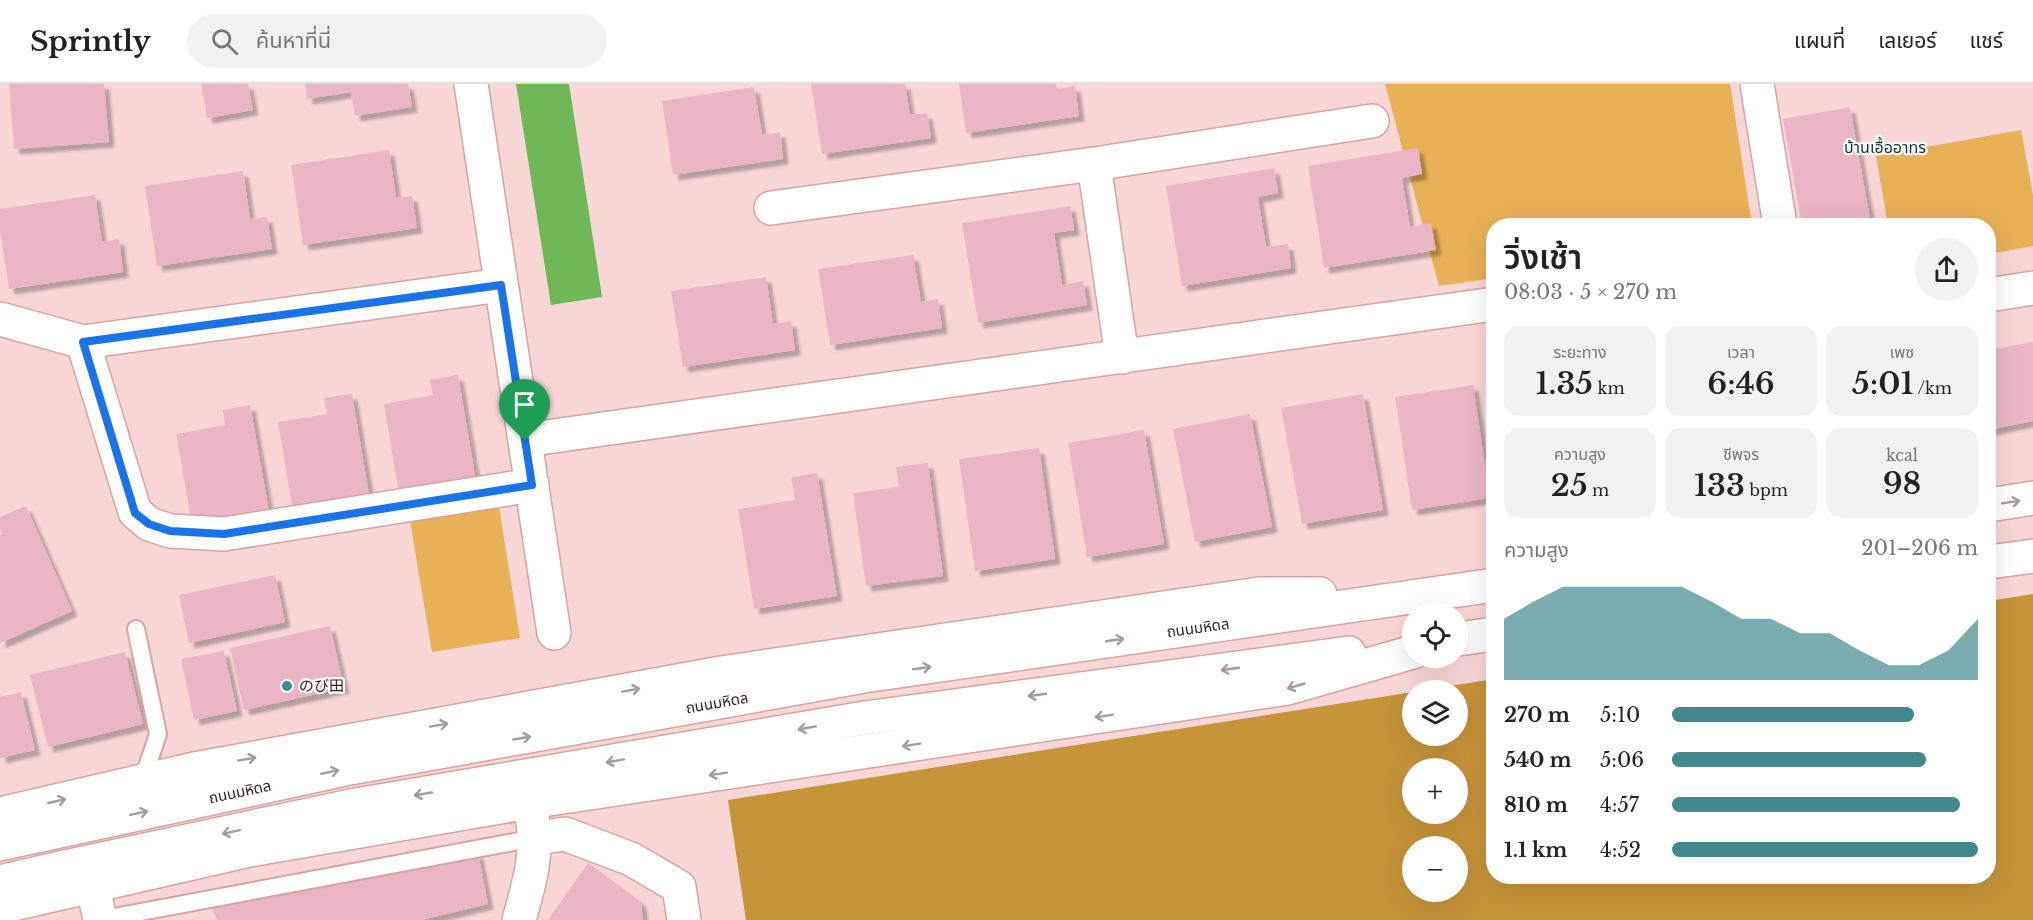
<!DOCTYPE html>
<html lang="th">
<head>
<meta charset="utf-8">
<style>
  :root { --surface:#fff; --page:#f2f2f2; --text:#222; --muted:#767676; --line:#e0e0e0; --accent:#41898c }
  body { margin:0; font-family:"Libre Baskerville","Noto Sans SC","Noto Sans JP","Noto Sans Thai",serif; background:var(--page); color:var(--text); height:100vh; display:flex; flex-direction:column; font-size:22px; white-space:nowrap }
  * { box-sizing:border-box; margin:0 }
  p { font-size:20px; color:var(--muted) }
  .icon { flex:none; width:33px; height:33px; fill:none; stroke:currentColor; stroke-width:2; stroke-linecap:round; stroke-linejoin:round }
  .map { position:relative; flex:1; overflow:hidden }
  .sheet { position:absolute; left:1486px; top:134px; width:510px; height:666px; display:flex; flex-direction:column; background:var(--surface); border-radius:24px; box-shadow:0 6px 24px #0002 }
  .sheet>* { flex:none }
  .buttons { position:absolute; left:1402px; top:518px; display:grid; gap:12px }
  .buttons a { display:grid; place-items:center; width:66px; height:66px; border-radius:50%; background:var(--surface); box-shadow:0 6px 24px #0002; font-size:30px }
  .pin { position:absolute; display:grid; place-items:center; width:51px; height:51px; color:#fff; margin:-62px -26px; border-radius:50% 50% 50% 0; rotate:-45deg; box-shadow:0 0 6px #0007 }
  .pin .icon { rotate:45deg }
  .round { display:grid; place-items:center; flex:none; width:63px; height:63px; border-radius:32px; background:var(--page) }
  .headline { display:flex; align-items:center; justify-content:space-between; height:102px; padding:0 18px }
  h1 { font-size:33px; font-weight:600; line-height:45px }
  .metrics { display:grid; grid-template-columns:repeat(3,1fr); gap:9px; height:102px; padding:6px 18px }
  .metrics div { display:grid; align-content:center; border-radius:15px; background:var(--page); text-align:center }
  .metrics b { font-size:30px; font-weight:600 }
  .metrics small { font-size:16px; font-weight:400 }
  .metrics p { font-size:16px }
  .chart { height:168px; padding:12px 18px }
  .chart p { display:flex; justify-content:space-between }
  .chart svg { width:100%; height:108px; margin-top:6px; fill:var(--accent); opacity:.7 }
  ul { padding:0 18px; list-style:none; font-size:20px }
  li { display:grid; grid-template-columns:96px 72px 1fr; align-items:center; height:45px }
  li i { height:15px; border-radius:8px; background:var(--accent) }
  header { display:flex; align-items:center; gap:36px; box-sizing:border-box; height:84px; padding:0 30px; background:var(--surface); border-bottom:2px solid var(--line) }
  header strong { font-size:28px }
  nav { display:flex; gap:33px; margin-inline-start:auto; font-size:21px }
  .search { width:420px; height:54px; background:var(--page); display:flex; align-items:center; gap:15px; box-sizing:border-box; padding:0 21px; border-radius:33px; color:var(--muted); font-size:22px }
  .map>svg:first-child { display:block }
</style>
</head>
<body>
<header>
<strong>Sprintly</strong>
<div class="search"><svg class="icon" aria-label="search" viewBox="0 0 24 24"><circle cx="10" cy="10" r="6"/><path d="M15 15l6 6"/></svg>ค้นหาที่นี่</div>
<nav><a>แผนที่</a><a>เลเยอร์</a><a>แชร์</a></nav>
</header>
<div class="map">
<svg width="2033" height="836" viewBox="0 0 2033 836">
  <defs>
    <filter id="shadow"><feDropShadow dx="5.5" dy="5.5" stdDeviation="1.5" flood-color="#0004"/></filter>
  </defs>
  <rect width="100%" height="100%" fill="#fad7d7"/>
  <g fill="#e7b155">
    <path d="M1385,0H1730L1752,141H1494V194L1439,202Z"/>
    <path d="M2021,46L2033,111V162L1989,170V141H1888L1876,72Z"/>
    <path d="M498,417L520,554L432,568L409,431Z"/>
  </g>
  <path fill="#c69439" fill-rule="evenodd" d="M2033,510V836H746L728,716L1413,608V651H1458V606H1424L1494,595V792H1989V517ZM1413,684H1458V729H1413ZM1413,762H1458V807H1413Z"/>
  <path fill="#6eb857" d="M516,0H569L602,213L551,221Z"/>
  <g fill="#eab6c6" filter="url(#shadow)">
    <path d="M9,0H104L109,58L14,65Z"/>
    <path d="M201,0H248L253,26L207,34Z"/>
    <path d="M305,0H408L412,23L355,32L351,8L307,15Z"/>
    <path d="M811,0H905L910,31L927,29L931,54L822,70Z"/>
    <path d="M959,0H1056L1057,5L1075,2L1079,32L966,49Z"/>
    <path d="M754,3L762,51L780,48L783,75L673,91L662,17Z"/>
    <path d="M1850,23L1871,141H1802L1783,35Z"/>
    <path d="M1418,64L1422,90L1402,94L1410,143L1431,139L1436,166L1324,184L1308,82Z"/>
    <path d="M389,66L396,114L412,112L417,144L303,161L291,81Z"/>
    <path d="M1274,84L1278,109L1258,113L1266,163L1288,160L1291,184L1182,202L1166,102Z"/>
    <path d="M243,87L250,135L267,133L272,165L157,182L145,102Z"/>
    <path d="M95,111L102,158L119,155L123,188L9,205L0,147V125Z"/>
    <path d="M1070,122L1074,146L1054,149L1062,201L1083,197L1087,221L978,239L962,139Z"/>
    <path d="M913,171L921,218L938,215L942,244L830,261L818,185Z"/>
    <path d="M766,193L773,240L791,237L795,266L683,283L671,207Z"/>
    <path d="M2033,258V337L1989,346V266Z"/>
    <path d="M458,291L477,403L400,416L384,320L433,311L430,296Z"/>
    <path d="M1473,301L1490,414L1412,426L1395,313Z"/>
    <path d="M352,310L371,422L294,434L278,338L327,330L324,314Z"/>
    <path d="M1363,310L1383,426L1302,440L1281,324Z"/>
    <path d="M250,321L270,433L193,446L176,350L225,341L223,326Z"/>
    <path d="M1250,330L1272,443L1195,458L1173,345Z"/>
    <path d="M1144,346L1164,460L1087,473L1068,359Z"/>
    <path d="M1039,364L1055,475L975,487L959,375Z"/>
    <path d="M928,379L943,492L866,502L853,409L899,403L896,383Z"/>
    <path d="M817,389L837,512L754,525L738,425L795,416L791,393Z"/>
    <path d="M26,422L72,527L0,559V451L2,450L0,445V433Z"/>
    <path d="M275,491L285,538L189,559L179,511Z"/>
    <path d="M330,542L344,604L244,626L230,564Z"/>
    <path d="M224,567L237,627L194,636L181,575Z"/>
    <path d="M125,568L143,640L48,663L30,591Z"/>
    <path d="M21,608L35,666L0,674V613Z"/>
    <path d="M478,769L488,820L421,836H217L211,822Z"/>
    <path d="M588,779L641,818L643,836H548Z"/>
  </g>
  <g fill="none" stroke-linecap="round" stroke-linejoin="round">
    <g stroke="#d8a2a2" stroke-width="20">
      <g id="service">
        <path d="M136,545L158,650L142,698"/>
        <path d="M98,836L535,754"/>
      </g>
    </g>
    <g stroke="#d8a2a2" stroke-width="36">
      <g id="minor">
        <path d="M471,0L554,549"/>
        <path d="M1757,0L1780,141"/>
        <path d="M1094,80L1122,273"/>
        <path d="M771,124L1094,80L1372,37"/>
        <path d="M1989,211L2033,204"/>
        <path d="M0,235L83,258L501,201"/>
        <path d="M83,258L135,428L149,440L170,447L224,450L532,401"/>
        <path d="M525,356L1494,220"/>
        <path d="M535,754L565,750L631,775L679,803L684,836"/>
        <path d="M93,802L100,836"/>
        <path d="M519,836C529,800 539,769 532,732"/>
      </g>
    </g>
    <g stroke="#d8a2a2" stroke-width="36">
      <g id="secondary">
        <path d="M1989,421L2033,414"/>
        <path d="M1989,478L2033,472"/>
        <path d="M1458,555L1494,550"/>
        <path d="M0,730L194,685L721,589L1259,510H1320"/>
        <path d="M0,760L350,684L864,592L1494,501"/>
        <path d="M0,798L60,784L356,721L865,634L1349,569"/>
        <path d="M0,823L250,766L529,718L1288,604L1413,568"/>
      </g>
    </g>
    <use href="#service" stroke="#fff" stroke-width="16"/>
    <use href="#minor" stroke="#fff" stroke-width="33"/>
    <use href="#secondary" stroke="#fff" stroke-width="33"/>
  </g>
  <defs><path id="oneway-shaft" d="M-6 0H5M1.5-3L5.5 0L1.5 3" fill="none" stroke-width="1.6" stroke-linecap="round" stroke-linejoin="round" transform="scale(1.5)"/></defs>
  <g stroke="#a59b9b">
    <use href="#oneway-shaft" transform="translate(2011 418) rotate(-9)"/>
    <use href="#oneway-shaft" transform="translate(1115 556) rotate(-8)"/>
    <use href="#oneway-shaft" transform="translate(922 584) rotate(-8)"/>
    <use href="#oneway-shaft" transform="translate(1230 585) rotate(172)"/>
    <use href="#oneway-shaft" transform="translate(1296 602) rotate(164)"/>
    <use href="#oneway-shaft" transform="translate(631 606) rotate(-10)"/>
    <use href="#oneway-shaft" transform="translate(1037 611) rotate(172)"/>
    <use href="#oneway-shaft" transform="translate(1104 632) rotate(171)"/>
    <use href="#oneway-shaft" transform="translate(439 641) rotate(-10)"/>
    <use href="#oneway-shaft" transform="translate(807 644) rotate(170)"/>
    <use href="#oneway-shaft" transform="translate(522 654) rotate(-10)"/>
    <use href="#oneway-shaft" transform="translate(911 661) rotate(171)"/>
    <use href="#oneway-shaft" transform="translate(247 675) rotate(-10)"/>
    <use href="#oneway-shaft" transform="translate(615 677) rotate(170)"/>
    <use href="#oneway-shaft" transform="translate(330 688) rotate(-12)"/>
    <use href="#oneway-shaft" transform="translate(718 690) rotate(171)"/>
    <use href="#oneway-shaft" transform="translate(423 710) rotate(170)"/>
    <use href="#oneway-shaft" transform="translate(57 717) rotate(-13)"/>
    <use href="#oneway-shaft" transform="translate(139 729) rotate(-12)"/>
    <use href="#oneway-shaft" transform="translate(231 748) rotate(168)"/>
  </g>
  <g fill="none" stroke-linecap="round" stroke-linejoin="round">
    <g stroke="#fff" stroke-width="12">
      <path id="route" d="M501,201L532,401L224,450L170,447L149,440L135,429L83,258Z"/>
    </g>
    <use href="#route" stroke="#1a73e8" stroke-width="8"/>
  </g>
  <circle fill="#41898c" stroke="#fff" stroke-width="2" cx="287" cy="602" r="6"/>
  <g text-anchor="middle" stroke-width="4.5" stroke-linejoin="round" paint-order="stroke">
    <g font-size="15" fill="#362121" stroke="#fff">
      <text transform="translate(1198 544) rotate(-8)" y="5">ถนนมหิดล</text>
      <text transform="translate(717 619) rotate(-10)" y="5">ถนนมหิดล</text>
      <text transform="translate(240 708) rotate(-12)" y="5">ถนนมหิดล</text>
    </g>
    <g font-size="15" fill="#362121" stroke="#fff" text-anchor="start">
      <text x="299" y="607">のび田</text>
    </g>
    <g font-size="16" fill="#133637" stroke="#fff">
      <text x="1885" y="69">บ้านเอื้ออาทร</text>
    </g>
  </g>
</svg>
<div class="buttons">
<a><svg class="icon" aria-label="locate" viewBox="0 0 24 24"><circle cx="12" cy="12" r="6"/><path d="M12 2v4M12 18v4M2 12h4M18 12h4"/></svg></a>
<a><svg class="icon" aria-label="layers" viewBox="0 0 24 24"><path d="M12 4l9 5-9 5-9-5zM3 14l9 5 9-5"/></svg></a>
<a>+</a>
<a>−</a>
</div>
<div class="pin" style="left:525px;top:357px;background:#1e9e55"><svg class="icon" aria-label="arrive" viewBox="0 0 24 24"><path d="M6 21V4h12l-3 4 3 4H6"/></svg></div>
<section class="sheet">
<div class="headline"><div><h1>วิ่งเช้า</h1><p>08:03 · 5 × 270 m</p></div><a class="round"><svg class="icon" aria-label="share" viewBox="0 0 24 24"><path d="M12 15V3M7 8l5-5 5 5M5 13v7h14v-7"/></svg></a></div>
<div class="metrics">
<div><p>ระยะทาง</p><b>1.35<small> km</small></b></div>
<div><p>เวลา</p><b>6:46</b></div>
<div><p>เพซ</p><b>5:01<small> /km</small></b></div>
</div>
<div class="metrics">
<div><p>ความสูง</p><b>25<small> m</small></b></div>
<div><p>ชีพจร</p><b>133<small> bpm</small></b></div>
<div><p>kcal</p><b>98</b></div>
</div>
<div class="chart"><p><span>ความสูง</span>201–206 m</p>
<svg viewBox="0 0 160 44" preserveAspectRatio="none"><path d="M0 44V19L10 12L20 6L30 6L40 6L50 6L60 6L70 12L80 19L90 19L100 25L110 25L120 32L130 38L140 38L150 32L160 19V44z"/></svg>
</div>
<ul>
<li><b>270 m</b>5:10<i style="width:79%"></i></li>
<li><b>540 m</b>5:06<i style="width:83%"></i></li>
<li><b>810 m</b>4:57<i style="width:94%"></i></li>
<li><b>1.1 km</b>4:52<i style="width:100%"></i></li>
</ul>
</section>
</div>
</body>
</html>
